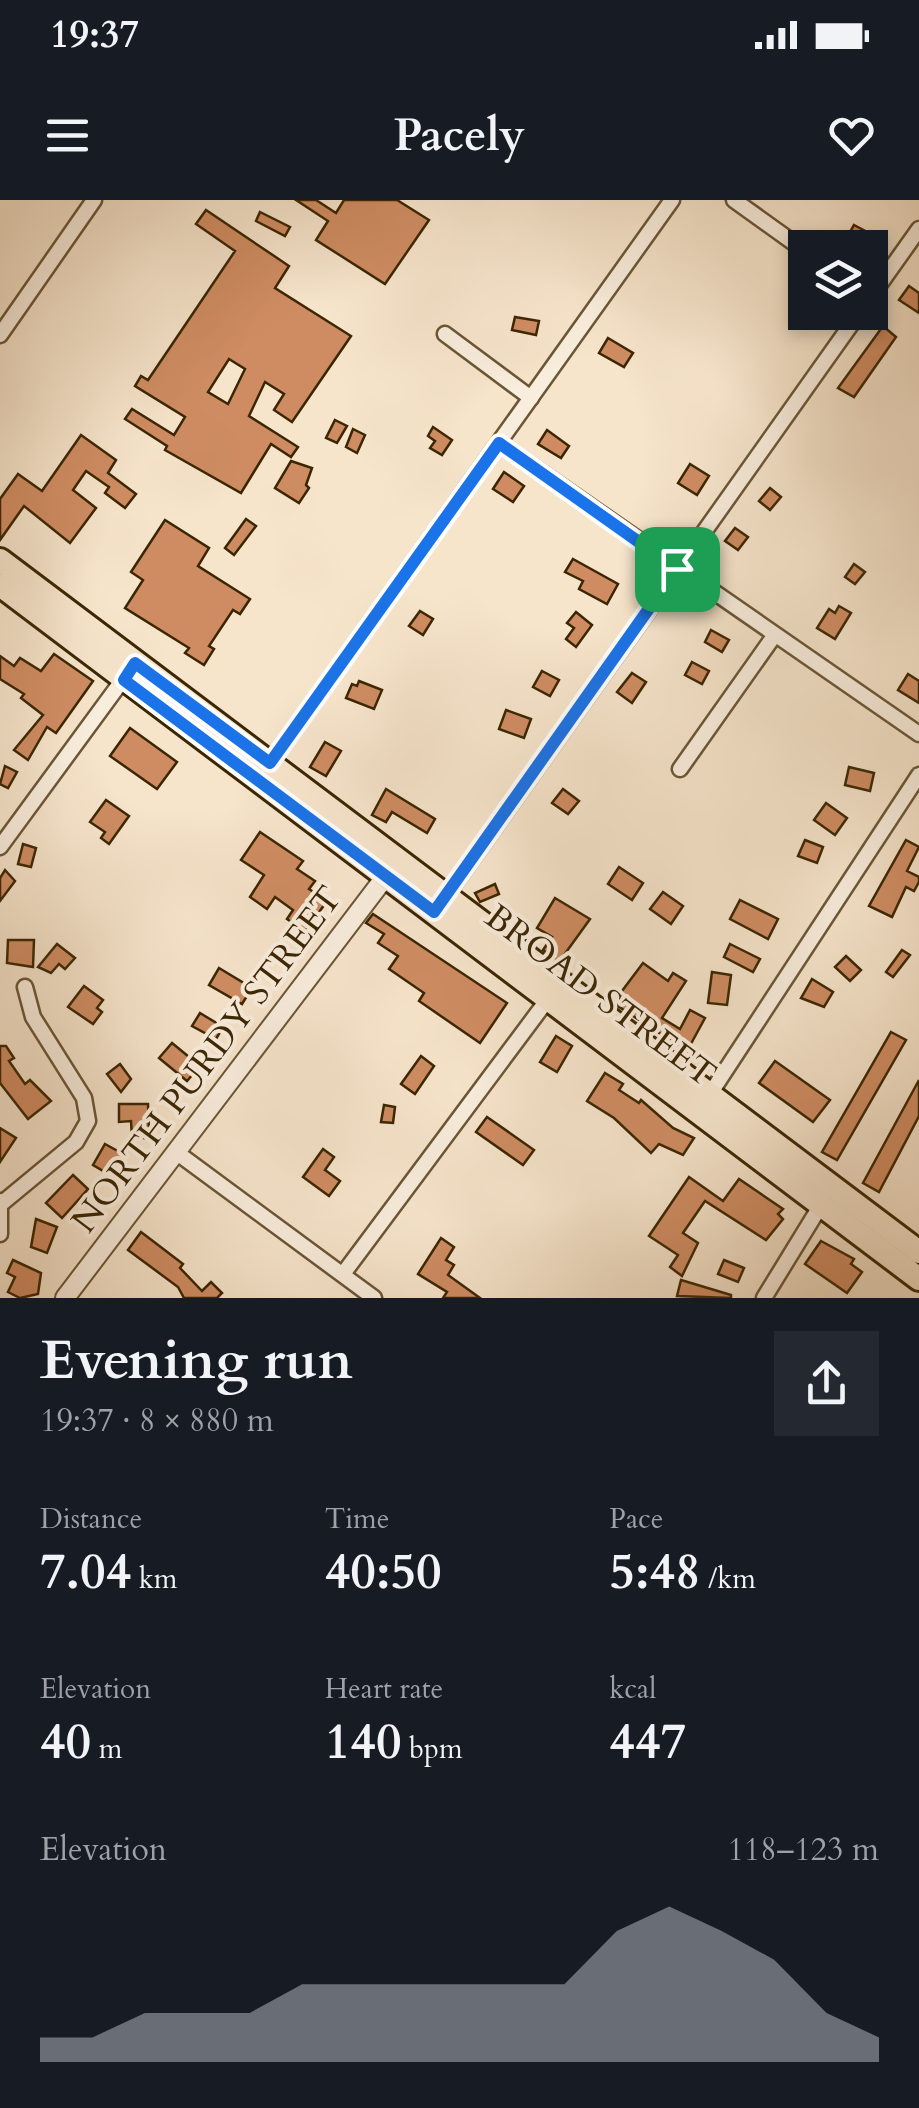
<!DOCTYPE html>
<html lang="en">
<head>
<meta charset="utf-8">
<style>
  :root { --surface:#171b24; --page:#242831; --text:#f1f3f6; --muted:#9ea1a6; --accent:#8c9099 }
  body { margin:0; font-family:Cardo,serif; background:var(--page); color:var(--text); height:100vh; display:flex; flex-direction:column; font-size:38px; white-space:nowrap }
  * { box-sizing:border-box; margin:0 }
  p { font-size:32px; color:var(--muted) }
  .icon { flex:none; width:55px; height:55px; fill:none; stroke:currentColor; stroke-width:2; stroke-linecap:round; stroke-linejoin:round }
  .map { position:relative; height:1098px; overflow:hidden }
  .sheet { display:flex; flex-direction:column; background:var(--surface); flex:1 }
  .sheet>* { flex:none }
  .controls { position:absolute; left:788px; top:30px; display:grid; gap:20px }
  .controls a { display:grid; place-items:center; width:100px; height:100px; border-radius:0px; background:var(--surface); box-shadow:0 5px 15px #0003; font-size:50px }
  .pin { position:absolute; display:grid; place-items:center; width:85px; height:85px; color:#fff; margin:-42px; border-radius:20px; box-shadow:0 5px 15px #0006 }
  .round { display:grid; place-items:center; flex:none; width:105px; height:105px; border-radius:0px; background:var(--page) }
  .overview { display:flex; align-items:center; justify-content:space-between; height:170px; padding:0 40px }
  h1 { font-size:55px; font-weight:800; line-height:75px }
  .figures { display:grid; grid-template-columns:repeat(3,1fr); gap:15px; height:170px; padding:10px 40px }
  .figures div { display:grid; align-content:center }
  .figures b { font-size:50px; font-weight:800 }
  .figures small { font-size:28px; font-weight:400 }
  .figures p { font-size:28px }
  .chart { height:280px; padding:20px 40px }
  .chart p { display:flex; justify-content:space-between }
  .chart svg { width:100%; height:180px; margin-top:10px; fill:var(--accent); opacity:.7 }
  .status { display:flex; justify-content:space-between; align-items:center; height:70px; padding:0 50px; background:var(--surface); direction:ltr }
  .status svg { height:28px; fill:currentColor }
  header { display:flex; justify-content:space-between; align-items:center; height:130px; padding:0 40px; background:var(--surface); font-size:45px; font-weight:800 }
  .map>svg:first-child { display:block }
</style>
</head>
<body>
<div class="status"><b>19:37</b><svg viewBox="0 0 49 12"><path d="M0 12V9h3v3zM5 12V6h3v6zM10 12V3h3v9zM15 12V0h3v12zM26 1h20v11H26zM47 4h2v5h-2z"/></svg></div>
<header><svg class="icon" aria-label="menu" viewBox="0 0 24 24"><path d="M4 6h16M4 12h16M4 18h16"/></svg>Pacely<svg class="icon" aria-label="heart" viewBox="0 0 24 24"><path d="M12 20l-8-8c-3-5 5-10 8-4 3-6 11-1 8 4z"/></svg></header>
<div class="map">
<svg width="919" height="1098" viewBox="0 0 919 1098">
  <rect width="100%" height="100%" fill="#f6e4cb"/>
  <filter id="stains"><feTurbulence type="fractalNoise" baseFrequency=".002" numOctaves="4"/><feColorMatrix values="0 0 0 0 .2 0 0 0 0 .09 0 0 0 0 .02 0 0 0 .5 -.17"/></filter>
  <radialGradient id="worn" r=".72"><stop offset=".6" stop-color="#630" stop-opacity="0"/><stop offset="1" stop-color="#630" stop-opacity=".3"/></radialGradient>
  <g fill="#cf8c62" stroke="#3b2603" stroke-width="2.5" fill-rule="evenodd">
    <path d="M296,0H316L336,13L344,0H397L429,20L385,84L316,40L328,21Z"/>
    <path d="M206,10L289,66L275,88L351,136L292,222L274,210L284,194L265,182L249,216L298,247L291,257L271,244L241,293L165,250L167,246L125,219L132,209L174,235L185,217L135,186L141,176L148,180L235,51L196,24ZM229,159L245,169L228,204L208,192Z"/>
    <path d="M260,12L290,27L285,36L256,21Z"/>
    <path d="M854,25L871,34L864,48L845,41Z"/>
    <path d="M909,86L919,93V113L899,100Z"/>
    <path d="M515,117L539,121L536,135L512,130Z"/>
    <path d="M883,126L896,137L854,197L838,188Z"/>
    <path d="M608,138L633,153L624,167L599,153Z"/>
    <path d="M335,220L347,226L337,243L326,238Z"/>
    <path d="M433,227L452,240L442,255L430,248L435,241L428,236Z"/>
    <path d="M353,229L365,235L357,253L346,247Z"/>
    <path d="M547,230L569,246L561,258L538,244Z"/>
    <path d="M81,235L116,260L108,273L136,294L125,308L105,293L109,287L86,271L73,290L96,308L70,343L24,306L0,340V299L18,274L42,291Z"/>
    <path d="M291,261L312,268L306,285L309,288L299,303L275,288Z"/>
    <path d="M690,264L709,276L697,295L678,283Z"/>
    <path d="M504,272L524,286L513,302L493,289Z"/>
    <path d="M770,288L781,297L770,310L759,301Z"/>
    <path d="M246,319L256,326L234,355L225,348Z"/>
    <path d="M165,320L209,348L198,366L250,399L240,414L233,410L209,446L214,449L204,465L185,453L189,448L125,408L143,380L131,372Z"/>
    <path d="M735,328L748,337L738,350L725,341Z"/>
    <path d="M573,359L618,384L607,404L579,389L583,381L565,372Z"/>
    <path d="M854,364L865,372L855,384L845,377Z"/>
    <path d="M839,406L851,413L835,439L817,428L829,409L835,413Z"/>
    <path d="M420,411L433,419L423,435L409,426Z"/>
    <path d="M576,412L592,425L576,447L566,439L574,428L567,423Z"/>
    <path d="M711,430L729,440L722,452L705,442Z"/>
    <path d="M54,454L93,481L56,533L47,527L28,560L14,550L43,515L21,498L24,494L0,479V456L14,466L20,458L41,471Z"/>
    <path d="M692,462L709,471L702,484L685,475Z"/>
    <path d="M542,471L559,480L550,496L533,487Z"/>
    <path d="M632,473L646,482L632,503L617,492Z"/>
    <path d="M908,474L919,481V503L898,490Z"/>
    <path d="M359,481L382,490L374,509L346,498L352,484L357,486Z"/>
    <path d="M506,510L531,519L524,538L499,529Z"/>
    <path d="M130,528L177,562L157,589L110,556Z"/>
    <path d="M325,542L341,551L326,576L310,567Z"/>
    <path d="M5,566L17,572L8,588L0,584Z"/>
    <path d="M849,567L874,573L870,591L845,585Z"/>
    <path d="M386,589L435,619L427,633L392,612L386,622L372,615Z"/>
    <path d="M563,589L579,601L568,614L552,603Z"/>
    <path d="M106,600L129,616L109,644L101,638L105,632L90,622Z"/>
    <path d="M826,603L847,618L835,635L814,620Z"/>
    <path d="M260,632L303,661L297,669L315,681L309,689L327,701L305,732L287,719L293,710L275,697L267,709L250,697L264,675L241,660Z"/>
    <path d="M805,640L823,647L817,663L798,656Z"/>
    <path d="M906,640L919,647L907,671L919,677V682L914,691L906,687L892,717L869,706Z"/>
    <path d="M23,644L36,648L31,667L18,664Z"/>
    <path d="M619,667L643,683L632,700L608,684Z"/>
    <path d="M5,670L15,681L0,701V678Z"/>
    <path d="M495,684L499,694L480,702L475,693Z"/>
    <path d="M663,692L683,706L671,724L650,709Z"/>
    <path d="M555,698L590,719L559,762L543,750L552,737L537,728Z"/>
    <path d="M740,700L778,719L768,739L730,719Z"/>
    <path d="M373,714L507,803L480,843L419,801L424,793L389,769L398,756L378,743L384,734L366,723Z"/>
    <path d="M8,740H34L33,767L7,763Z"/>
    <path d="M57,744L75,758L65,769L59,764L51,773L38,767Z"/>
    <path d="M730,744L760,759L753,772L724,757Z"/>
    <path d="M902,750L910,755L893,777L886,772Z"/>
    <path d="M846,756L861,770L850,781L835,767Z"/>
    <path d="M643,763L668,781L673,773L686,781L662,818L680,829L690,810L705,818L687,851L613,803Z"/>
    <path d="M219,768L252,788L242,804L209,785Z"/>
    <path d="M712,772L731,775L727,805L708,803Z"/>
    <path d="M812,779L833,792L824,807L801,798Z"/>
    <path d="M84,786L103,800L97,808L102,812L93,824L68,807Z"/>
    <path d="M200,813L223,827L216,839L192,826Z"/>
    <path d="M891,832L906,840L837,960L822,952Z"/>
    <path d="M556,836L572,846L557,872L540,862Z"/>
    <path d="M172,843L200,866L187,881L159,858Z"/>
    <path d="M0,846H6L14,858L9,861L25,884L30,880L51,901L28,919L0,883Z"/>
    <path d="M421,856L434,866L415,894L401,884Z"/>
    <path d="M775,861L830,900L813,922L759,883Z"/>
    <path d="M120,864L131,879L121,892L107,874Z"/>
    <path d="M605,873L623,884L619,890L639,903L641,900L673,928L694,938L683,955L659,944L651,953L614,918L587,901Z"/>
    <path d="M919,880V916L879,992L863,983Z"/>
    <path d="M119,904H148L149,931L144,932L145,938H132L131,921L119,922Z"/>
    <path d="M384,905L395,907L393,923L381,922Z"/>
    <path d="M487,917L534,950L523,965L476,932Z"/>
    <path d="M0,928L16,938L0,962Z"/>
    <path d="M105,944L123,954L110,975L93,965Z"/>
    <path d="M323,949L334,957L325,970L340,981L329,996L303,977Z"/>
    <path d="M73,975L88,989L62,1018L46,1003Z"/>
    <path d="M689,977L723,1001L739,979L783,1009L778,1014L783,1019L766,1040L705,1001L683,1033L698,1043L682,1076L670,1067L678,1055L649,1036Z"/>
    <path d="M36,1019L57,1027L47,1053L31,1047Z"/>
    <path d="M141,1032L183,1064L180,1068L202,1091L211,1082L222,1093L217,1098H184L178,1087L128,1050Z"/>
    <path d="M441,1038L454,1047L446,1060L454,1065L448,1075L480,1098H443L447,1092L418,1074Z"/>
    <path d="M821,1041L854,1059L851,1064L862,1072L847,1093L805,1064Z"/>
    <path d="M13,1060L41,1073L38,1094L20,1098L8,1092L15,1077L7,1073Z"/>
    <path d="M724,1060L744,1068L738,1082L718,1074Z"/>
    <path d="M681,1080L731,1095V1098L677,1096Z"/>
  </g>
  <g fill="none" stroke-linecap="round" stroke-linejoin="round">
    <g stroke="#6a5635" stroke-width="19">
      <g id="minor">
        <path d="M734,0L805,51"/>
        <path d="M870,98L919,29"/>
        <path d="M445,134L531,198"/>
        <path d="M0,135L94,0"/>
        <path d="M499,243L919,534"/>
        <path d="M270,563L672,0"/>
        <path d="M680,569L774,436"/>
        <path d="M0,647L127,474"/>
        <path d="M443,700L860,112"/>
        <path d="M710,894L919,575"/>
        <path d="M176,952L374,1098"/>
        <path d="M0,1001V1034"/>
        <path d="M1,1004L76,942L88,921L84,898L33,817L25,787"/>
        <path d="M343,1074L548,799"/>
        <path d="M764,1098L821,1005"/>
      </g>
    </g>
    <g stroke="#6a5635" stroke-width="22">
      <path id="tertiary" d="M65,1098L392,668"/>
    </g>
    <g stroke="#3b2603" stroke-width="28">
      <g id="primary">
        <path d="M0,360L919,1052"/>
        <path d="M0,385L919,1079"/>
      </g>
    </g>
    <use href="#minor" stroke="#f9eddd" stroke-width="14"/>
    <use href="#tertiary" stroke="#f9eddd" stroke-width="18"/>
    <use href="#primary" stroke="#f6e4cb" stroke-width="22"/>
  </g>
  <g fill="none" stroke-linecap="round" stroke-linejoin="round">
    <g stroke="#fff" stroke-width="20">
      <path id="route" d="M499,243L677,369L434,712L124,480L135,463L270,563Z"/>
    </g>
    <use href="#route" stroke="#1a73e8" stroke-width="12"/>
  </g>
  <g text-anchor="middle" stroke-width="8" stroke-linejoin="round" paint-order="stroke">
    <g font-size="35" fill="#3b2603" stroke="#f9eddd">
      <text transform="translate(601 795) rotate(37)" y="12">BROAD STREET</text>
      <text transform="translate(206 859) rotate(-53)" y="12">NORTH PURDY STREET</text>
    </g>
  </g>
  <rect width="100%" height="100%" filter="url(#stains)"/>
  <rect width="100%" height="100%" fill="url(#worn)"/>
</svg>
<div class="controls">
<a><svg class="icon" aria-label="layers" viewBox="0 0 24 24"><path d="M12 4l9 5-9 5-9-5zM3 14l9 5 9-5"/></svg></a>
</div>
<div class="pin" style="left:677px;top:369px;background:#1e9e55"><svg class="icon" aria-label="arrive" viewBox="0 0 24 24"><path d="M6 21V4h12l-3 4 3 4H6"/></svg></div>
</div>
<section class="sheet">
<div class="overview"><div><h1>Evening run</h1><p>19:37 · 8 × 880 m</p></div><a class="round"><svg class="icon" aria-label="share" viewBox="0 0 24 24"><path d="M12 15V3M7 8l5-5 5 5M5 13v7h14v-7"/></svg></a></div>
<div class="figures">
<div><p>Distance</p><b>7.04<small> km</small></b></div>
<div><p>Time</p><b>40:50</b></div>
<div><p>Pace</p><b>5:48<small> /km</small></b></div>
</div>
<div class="figures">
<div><p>Elevation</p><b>40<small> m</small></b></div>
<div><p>Heart rate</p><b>140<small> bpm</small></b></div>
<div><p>kcal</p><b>447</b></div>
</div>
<div class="chart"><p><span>Elevation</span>118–123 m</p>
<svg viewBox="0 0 160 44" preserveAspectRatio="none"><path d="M0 44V38L10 38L20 32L30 32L40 32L50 25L60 25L70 25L80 25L90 25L100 25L110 12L120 6L130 12L140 19L150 32L160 38V44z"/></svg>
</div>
</section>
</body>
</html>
